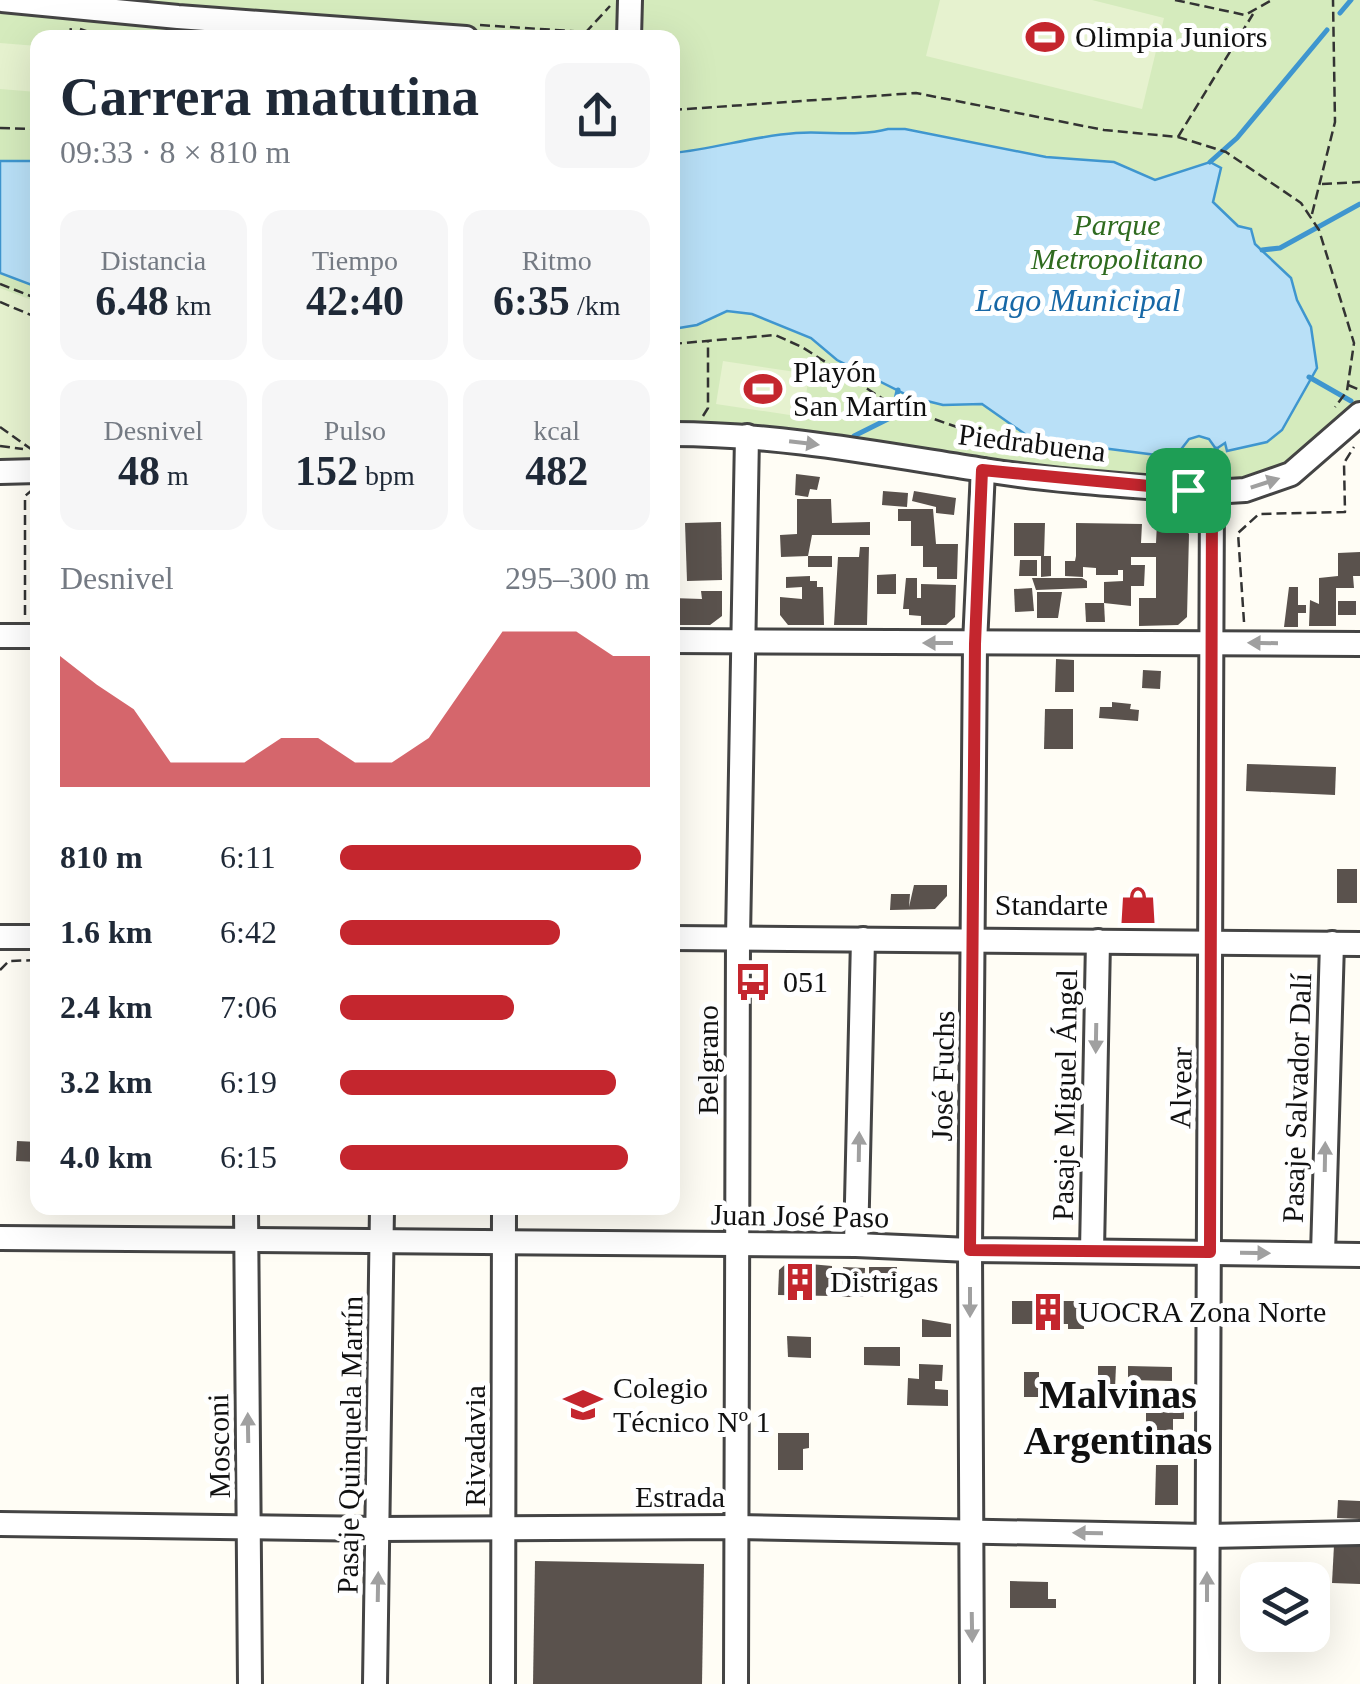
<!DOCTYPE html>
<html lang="es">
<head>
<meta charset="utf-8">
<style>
  :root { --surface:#fff; --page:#f6f6f7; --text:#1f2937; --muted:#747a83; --accent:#c4262e }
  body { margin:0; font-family:Georgia,serif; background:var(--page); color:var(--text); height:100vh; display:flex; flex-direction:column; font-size:38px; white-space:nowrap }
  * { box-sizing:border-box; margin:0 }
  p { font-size:32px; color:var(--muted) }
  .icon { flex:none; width:55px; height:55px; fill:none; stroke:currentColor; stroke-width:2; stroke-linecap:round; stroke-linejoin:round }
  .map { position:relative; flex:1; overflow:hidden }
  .sheet { position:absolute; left:30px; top:30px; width:650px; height:1185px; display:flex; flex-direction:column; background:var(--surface); border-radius:20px; box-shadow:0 10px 40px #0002 }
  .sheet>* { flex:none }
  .fabs { position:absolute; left:1240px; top:1562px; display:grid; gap:20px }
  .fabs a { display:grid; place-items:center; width:90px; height:90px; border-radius:20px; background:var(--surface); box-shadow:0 10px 40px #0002; font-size:50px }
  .pin { position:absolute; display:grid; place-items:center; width:85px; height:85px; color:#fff; margin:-42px; border-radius:20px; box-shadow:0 5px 15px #0006 }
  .round { display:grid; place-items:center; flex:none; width:105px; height:105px; border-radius:20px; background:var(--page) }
  .summary { display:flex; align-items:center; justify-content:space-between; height:170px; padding:0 30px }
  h1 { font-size:55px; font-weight:700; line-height:75px }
  .figures { display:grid; grid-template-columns:repeat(3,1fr); gap:15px; height:170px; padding:10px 30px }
  .figures div { display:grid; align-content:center; border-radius:20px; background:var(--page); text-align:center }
  .figures b { font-size:42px; font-weight:700 }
  .figures small { font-size:28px; font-weight:400 }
  .figures p { font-size:28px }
  .chart { height:280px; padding:20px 30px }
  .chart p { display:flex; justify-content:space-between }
  .chart svg { width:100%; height:180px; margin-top:10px; fill:var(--accent); opacity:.7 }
  ul { padding:0 30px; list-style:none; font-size:32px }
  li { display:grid; grid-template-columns:160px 120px 1fr; align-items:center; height:75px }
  li i { height:25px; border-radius:12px; background:var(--accent) }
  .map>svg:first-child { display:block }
</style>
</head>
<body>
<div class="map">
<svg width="1360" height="1684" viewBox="0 0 1360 1684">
  <rect width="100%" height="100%" fill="#fffdf5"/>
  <path fill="#d5ebbd" d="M0,0H1360V414L1311,458L1245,490L673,434L672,38H38L37,471L0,472Z"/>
  <g fill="#e6f2cf">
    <path d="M940,0H1092L1164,18L1142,109L926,56Z"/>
    <path d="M0,43L37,46V92L0,89Z"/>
    <path d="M0,288L37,302V463L0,460Z"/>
    <path d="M723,361L809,374L803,417L716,404Z"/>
  </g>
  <g fill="#b9e0f7" stroke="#3f96cf" stroke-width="2.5">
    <path d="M888,129H905L1046,157L1114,162L1155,180L1210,162L1221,168L1213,202L1238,226L1251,229L1255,244L1291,278L1297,300L1311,327L1317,368L1282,430L1267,442L1227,451L1225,443L1216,449L1209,439L1199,436L1189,439L1179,452H1171L1172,457L1032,439L982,404L943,405L911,397L837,360L811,338L752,314L727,311L697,325L673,329V153C714,149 754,136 796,133C827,131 858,137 888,129Z"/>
    <path d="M0,161H37V287L0,273Z"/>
  </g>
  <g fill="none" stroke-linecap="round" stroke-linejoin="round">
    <g stroke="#3f96cf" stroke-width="5">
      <path d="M1340,13L1351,0"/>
      <path d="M1210,162L1237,138L1327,30"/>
      <path d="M1262,250L1280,248L1360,204"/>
      <path d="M1309,377L1351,401"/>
      <path d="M854,436L892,417L898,390"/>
      <path d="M1216,449L1229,483"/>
    </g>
  </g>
  <g fill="#5a524d">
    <path d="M796,474L820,477L817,490L810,489L808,497L795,495Z"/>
    <path d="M883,491L908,493L907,507L882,505Z"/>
    <path d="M914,491L956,498L954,515L936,513V507L912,501Z"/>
    <path d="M797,499H831L832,523L870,522V535H812L808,556H832V567H808V556L781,557L780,535L797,534Z"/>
    <path d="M898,509H933L936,544H958L957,579H937V567H923V546H911V521H898Z"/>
    <path d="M721,522L722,580L687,581L685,523Z"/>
    <path d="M1014,523H1045L1044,556H1051V576L1041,577V556H1014Z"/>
    <path d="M1076,523L1142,524L1141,543H1156L1157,523L1180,524L1189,534L1187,617L1178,625L1139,626V598H1156V557H1131V565H1145L1144,586H1131V606L1104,603V582L1123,581V570H1118V575H1096V568L1083,567V577L1065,576V561H1075L1076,556Z"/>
    <path d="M860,547H869L867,625H834L838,557H859Z"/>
    <path d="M1360,552V576H1353L1354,588H1336V626H1309L1310,600L1319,604V578L1338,576V553Z"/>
    <path d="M1020,560H1037V576H1019Z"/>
    <path d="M896,574V594H877V575Z"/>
    <path d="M810,576V581H817V587H823L824,625H788L780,615V597L802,599V587L786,588V577Z"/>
    <path d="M906,578H917V598H921V584L956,585L955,617L946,625H921V616L909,615V609H903Z"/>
    <path d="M1032,578H1082L1087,581V588L1036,590Z"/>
    <path d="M30,582H38V620L30,614Z"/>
    <path d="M1289,587H1298V605H1306V613H1298V627H1284Z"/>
    <path d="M1032,588L1034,611L1015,612L1014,589Z"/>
    <path d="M701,591H722V616L710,625H672V598L702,599Z"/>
    <path d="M1037,592H1062L1058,618H1037Z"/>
    <rect x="1338" y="601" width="18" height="14"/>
    <path d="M1085,603H1104L1105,622H1086Z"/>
    <path d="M1056,659L1074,660V692H1055Z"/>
    <path d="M1143,670L1161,671L1160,689L1142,688Z"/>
    <path d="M1112,702L1131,704L1130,709L1139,710L1138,721L1099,718L1100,707H1112Z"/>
    <path d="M1045,709H1073V749H1044Z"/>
    <path d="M1247,764L1336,767L1335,795L1246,791Z"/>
    <rect x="1337" y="869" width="20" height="34"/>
    <path d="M914,885H947V896L935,909L890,910L891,894H910L909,907Z"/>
    <path d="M17,1141L38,1142V1162L16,1161Z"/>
    <path d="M788,1262L832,1266V1296L778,1295L779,1270Z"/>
    <path d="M843,1267L865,1268L864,1297H842Z"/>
    <rect x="869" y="1267" width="28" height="20"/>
    <path d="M1012,1301H1084V1329H1068V1324H1012Z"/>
    <path d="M922,1319L951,1324V1337H922Z"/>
    <path d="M787,1336L811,1337V1358L788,1357Z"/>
    <path d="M864,1347H900V1366L864,1365Z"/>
    <path d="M919,1364L943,1365L942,1381H935V1389L948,1390V1406L907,1405L908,1378L919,1379Z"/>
    <path d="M1098,1366H1116L1115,1388H1098Z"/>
    <path d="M1128,1366L1172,1367V1381L1128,1380Z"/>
    <path d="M1024,1372H1039V1386H1055V1397H1024Z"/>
    <path d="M1146,1406L1184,1407V1419H1173V1433H1146Z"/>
    <path d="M778,1433H809V1448L803,1449V1470H778Z"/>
    <path d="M1156,1465H1178V1505H1155Z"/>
    <path d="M1338,1500L1360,1501V1519L1337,1518Z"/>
    <path d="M1334,1545L1360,1546V1584L1332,1583Z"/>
    <path d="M535,1561L704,1564L702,1684H533Z"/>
    <path d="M1010,1581L1048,1582V1599H1056V1608H1010Z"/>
  </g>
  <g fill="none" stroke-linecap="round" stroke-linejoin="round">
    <g stroke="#444" stroke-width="28">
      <g id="minor">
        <path d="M2,0L178,17L466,38"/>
        <path d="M629,38L630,0"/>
        <path d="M672,434C777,434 880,454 984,470C1059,482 1136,486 1212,492L1245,490L1291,474L1360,414"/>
        <path d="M0,472L38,471"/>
        <path d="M0,636H38"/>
        <path d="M672,641L1360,644"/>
        <path d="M0,937H38"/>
        <path d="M672,938L1360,944"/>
        <path d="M246,1208L250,1684"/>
        <path d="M0,1238L856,1245L970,1250L1360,1255"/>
        <path d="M856,1245L863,939"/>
        <path d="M1092,1251L1098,941"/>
        <path d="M1323,1254L1332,943"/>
        <path d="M0,1524L379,1529L736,1527L1207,1536L1360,1533"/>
        <path d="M375,1684L382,1208"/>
        <path d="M503,1684L504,1208"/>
        <path d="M736,1684L738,938L747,436"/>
        <path d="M972,1684L970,1250L975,644L983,470"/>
        <path d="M1207,1684L1212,492"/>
      </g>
    </g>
    <g stroke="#333" stroke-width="2.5" stroke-dasharray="10 5" stroke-linecap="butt">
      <path d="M1175,0L1245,15L1272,0"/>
      <path d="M480,25L586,32L610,6"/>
      <path d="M80,29L106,38"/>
      <path d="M70,38L71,26"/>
      <path d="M672,110L916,93L1104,130L1178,137L1226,152L1301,203L1319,230L1354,343L1347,391L1335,407"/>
      <path d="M0,128L38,129"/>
      <path d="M1178,137L1253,14"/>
      <path d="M1322,184L1360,182"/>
      <path d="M1312,214L1335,122L1333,0"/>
      <path d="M0,284L38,299"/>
      <path d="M0,302L38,318"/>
      <path d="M672,344L775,335L802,347L891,404L1017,448L1062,459"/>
      <path d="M1348,385L1360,390"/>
      <path d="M703,416L708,408V340"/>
      <path d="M0,427L31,449"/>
      <path d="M0,446L23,449"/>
      <path d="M25,615V496L31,491"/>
      <path d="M1244,622L1238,533L1259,514L1345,512L1344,463L1354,447"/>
      <path d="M0,970L9,961L38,960"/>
    </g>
    <use href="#minor" stroke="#fff" stroke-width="22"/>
  </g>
  <defs><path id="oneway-solid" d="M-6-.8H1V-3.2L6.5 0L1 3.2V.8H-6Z" transform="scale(2.5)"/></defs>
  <g fill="#a0a0a0">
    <use href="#oneway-solid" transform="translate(804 443) rotate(7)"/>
    <use href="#oneway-solid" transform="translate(1265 483) rotate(-18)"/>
    <use href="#oneway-solid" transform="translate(938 643) rotate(-180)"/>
    <use href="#oneway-solid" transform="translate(1263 643) rotate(-179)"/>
    <use href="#oneway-solid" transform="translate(1096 1038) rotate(91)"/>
    <use href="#oneway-solid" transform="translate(859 1147) rotate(-89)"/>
    <use href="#oneway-solid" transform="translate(1325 1157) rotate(-89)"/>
    <use href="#oneway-solid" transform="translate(1255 1253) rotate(1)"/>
    <use href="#oneway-solid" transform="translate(970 1302) rotate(90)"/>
    <use href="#oneway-solid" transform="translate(248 1428) rotate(-91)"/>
    <use href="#oneway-solid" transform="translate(1088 1533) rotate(-179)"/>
    <use href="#oneway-solid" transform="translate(378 1587) rotate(-89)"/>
    <use href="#oneway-solid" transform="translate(1207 1587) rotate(-90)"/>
    <use href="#oneway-solid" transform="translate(972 1627) rotate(89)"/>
  </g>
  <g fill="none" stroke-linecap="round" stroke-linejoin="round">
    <g stroke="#fff" stroke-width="20">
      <path id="route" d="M982,470L1212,492L1210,1252L970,1250L975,644Z"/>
    </g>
    <use href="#route" stroke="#c4262e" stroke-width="12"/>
  </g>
  <defs>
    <g id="stadium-bare" transform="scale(3)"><path d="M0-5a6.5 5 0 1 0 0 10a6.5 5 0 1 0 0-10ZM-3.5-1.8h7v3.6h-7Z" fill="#c4262e" stroke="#fff" stroke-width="2.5" paint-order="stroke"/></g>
    <g id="shop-bare" transform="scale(3)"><path d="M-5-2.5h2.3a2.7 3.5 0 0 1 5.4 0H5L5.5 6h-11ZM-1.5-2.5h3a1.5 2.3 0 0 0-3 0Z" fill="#c4262e" stroke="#fff" stroke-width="2.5" paint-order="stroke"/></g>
    <g id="bus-bare" transform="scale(3)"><path d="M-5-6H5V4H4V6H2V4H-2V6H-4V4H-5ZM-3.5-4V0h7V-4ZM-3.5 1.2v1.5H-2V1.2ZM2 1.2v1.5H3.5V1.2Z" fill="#c4262e" stroke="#fff" stroke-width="2.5" paint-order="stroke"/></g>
    <g id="building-bare" transform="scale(3)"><path d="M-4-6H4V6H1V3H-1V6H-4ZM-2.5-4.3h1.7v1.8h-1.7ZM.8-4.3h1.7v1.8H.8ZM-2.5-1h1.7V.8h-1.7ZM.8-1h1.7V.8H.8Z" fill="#c4262e" stroke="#fff" stroke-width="2.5" paint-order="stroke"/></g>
    <g id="school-bare" transform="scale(3)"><path d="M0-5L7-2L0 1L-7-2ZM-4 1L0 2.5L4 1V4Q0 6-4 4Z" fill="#c4262e" stroke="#fff" stroke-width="2.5" paint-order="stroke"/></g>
  </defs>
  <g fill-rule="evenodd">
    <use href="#stadium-bare" x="1045" y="37"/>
    <use href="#stadium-bare" x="763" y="389"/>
    <use href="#shop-bare" x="1138" y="905"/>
    <use href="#bus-bare" x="753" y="982"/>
    <use href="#building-bare" x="800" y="1282"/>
    <use href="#building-bare" x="1048" y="1312"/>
    <use href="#school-bare" x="583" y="1405"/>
  </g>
  <g text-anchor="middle" stroke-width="10" stroke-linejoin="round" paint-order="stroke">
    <g font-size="30" fill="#111" stroke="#fff" text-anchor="start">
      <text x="1075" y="47">Olimpia Juniors</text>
      <text x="793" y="382">Playón<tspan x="793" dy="34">San Martín</tspan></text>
      <text x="1108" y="915" text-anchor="end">Standarte</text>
      <text x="783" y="992">051</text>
      <text x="830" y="1292">Distrigas</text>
      <text x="1078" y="1322">UOCRA Zona Norte</text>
      <text x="613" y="1398">Colegio<tspan x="613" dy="34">Técnico Nº 1</tspan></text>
    </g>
    <g font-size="30" font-style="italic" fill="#2f6b1f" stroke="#fff">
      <text x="1117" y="235">Parque<tspan x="1117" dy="34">Metropolitano</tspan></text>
    </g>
    <g font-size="30" fill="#111" stroke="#fff">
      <text transform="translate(1032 443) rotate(7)" y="10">Piedrabuena</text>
      <text transform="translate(708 1060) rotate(-90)" y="10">Belgrano</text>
      <text transform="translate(943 1076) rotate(-89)" y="10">José Fuchs</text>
      <text transform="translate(1181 1088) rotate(-89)" y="10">Alvear</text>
      <text transform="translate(1065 1095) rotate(-89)" y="10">Pasaje Miguel Ángel</text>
      <text transform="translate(1297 1098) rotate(-88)" y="10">Pasaje Salvador Dalí</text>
      <text transform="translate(800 1216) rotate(1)" y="10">Juan José Paso</text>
      <text transform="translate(350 1445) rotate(-89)" y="10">Pasaje Quinquela Martín</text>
      <text transform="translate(219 1446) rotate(-91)" y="10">Mosconi</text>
      <text transform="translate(475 1446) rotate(-90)" y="10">Rivadavia</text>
      <text x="680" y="1507">Estrada</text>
    </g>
    <g font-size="32" font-style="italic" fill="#1768a6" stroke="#fff">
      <text x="1078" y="311">Lago Municipal</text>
    </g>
    <g font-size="40" font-weight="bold" fill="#111" stroke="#fff">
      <text x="1118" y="1408">Malvinas<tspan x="1118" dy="46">Argentinas</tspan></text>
    </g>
  </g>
</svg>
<div class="fabs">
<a><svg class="icon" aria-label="layers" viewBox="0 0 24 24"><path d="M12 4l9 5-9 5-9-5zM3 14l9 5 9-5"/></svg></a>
</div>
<div class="pin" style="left:1188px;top:490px;background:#1e9e55"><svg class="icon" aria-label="arrive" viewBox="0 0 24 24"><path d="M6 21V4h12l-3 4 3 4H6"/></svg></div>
<section class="sheet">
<div class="summary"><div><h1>Carrera matutina</h1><p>09:33 · 8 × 810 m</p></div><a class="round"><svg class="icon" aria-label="share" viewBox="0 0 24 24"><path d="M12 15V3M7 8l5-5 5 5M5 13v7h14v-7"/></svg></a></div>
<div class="figures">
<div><p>Distancia</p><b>6.48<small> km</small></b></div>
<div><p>Tiempo</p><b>42:40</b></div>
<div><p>Ritmo</p><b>6:35<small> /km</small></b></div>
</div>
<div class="figures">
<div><p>Desnivel</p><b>48<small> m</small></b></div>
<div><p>Pulso</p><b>152<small> bpm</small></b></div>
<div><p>kcal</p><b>482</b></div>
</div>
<div class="chart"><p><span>Desnivel</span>295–300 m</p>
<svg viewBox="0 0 160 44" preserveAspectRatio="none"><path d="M0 44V12L10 19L20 25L30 38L40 38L50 38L60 32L70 32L80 38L90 38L100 32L110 19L120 6L130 6L140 6L150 12L160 12V44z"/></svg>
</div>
<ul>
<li><b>810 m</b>6:11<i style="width:97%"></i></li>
<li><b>1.6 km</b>6:42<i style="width:71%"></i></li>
<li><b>2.4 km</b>7:06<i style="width:56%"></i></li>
<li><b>3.2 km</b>6:19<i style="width:89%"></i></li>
<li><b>4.0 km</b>6:15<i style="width:93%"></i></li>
</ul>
</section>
</div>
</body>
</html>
